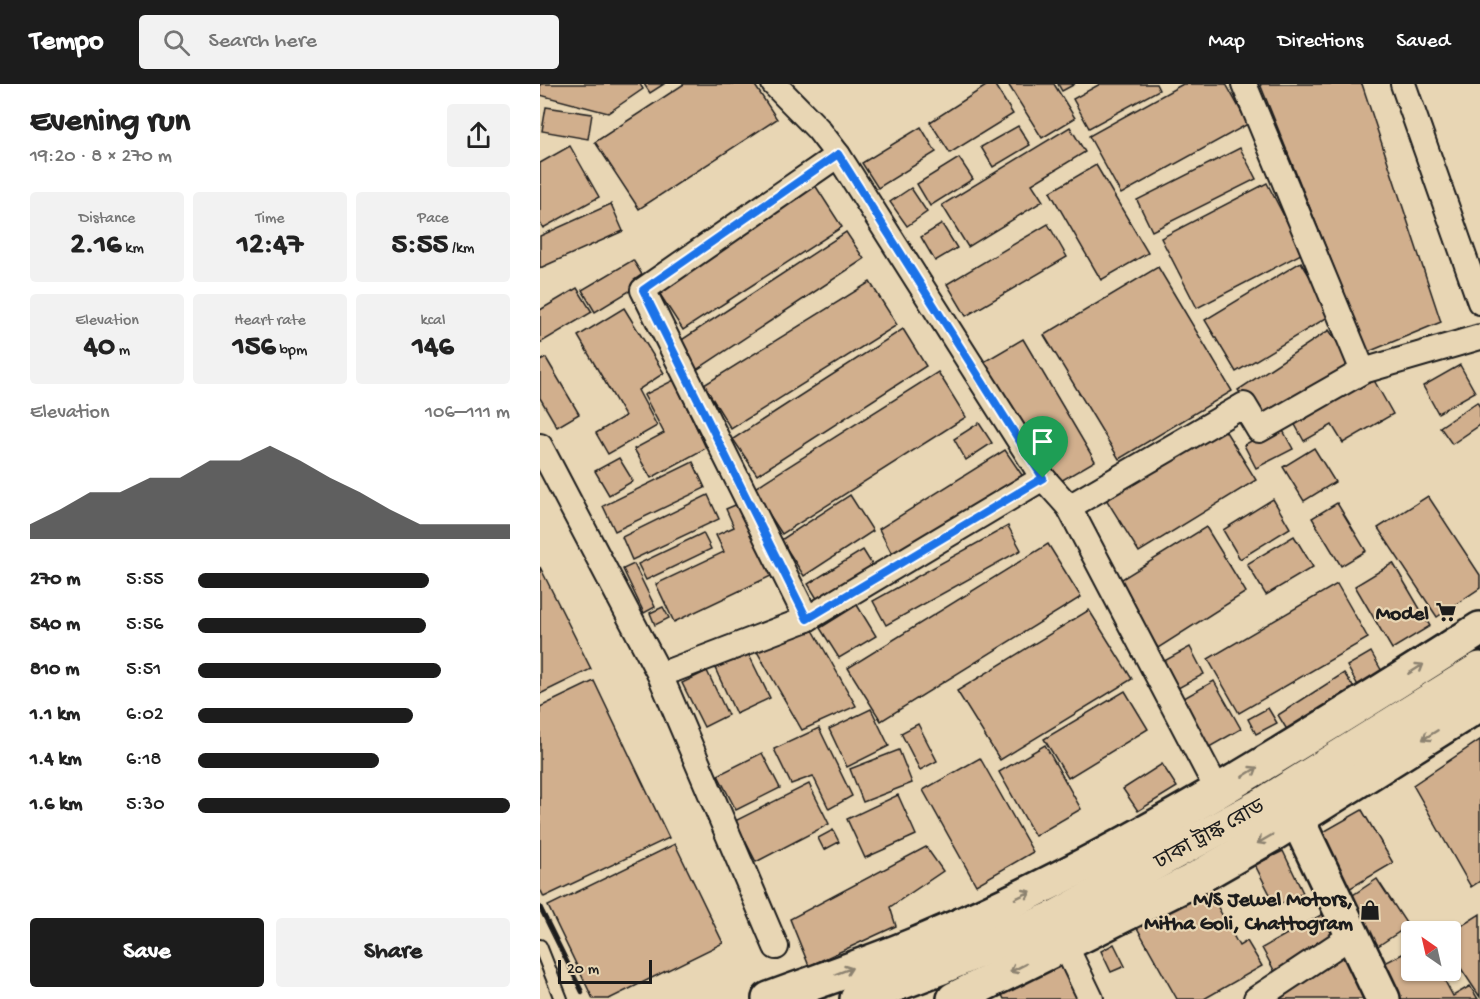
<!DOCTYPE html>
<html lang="en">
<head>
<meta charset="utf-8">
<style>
  :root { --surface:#fff; --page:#f2f2f2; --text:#222; --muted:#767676; --accent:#1c1c1c }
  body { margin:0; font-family:"Gochi Hand","Noto Sans Bengali",sans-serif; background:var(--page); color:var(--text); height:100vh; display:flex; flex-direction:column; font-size:22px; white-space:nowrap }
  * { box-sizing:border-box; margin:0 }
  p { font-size:20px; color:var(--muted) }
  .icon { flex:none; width:33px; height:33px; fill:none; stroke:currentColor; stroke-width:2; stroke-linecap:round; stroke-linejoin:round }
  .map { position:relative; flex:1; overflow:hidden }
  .drawer { display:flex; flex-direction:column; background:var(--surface); width:540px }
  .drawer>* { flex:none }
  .needle { width:39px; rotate:326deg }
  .buttons { position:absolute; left:861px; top:837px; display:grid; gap:12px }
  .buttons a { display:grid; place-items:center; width:60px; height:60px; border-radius:6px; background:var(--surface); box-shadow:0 2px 4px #0004; font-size:30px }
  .scale { position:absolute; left:18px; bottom:15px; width:94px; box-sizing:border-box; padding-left:6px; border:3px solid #1c1c1c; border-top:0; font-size:16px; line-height:21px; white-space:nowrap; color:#1c1c1c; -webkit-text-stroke:4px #e8d6b4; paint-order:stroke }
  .pin { position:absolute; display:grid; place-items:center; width:51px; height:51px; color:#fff; margin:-62px -26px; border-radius:50% 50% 50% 0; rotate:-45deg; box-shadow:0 0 6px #0007 }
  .pin .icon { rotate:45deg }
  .round { display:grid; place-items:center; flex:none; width:63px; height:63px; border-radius:6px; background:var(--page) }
  .overview { display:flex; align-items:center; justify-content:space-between; height:102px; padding:0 30px }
  h1 { font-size:33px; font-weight:700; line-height:45px }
  .stats { display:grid; grid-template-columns:repeat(3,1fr); gap:9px; height:102px; padding:6px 30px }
  .stats div { display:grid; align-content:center; border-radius:6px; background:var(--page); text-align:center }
  .stats b { font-size:30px; font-weight:700 }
  .stats small { font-size:16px; font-weight:400 }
  .stats p { font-size:16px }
  .chart { height:168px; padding:12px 30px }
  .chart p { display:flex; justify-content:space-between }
  .chart svg { width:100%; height:108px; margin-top:6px; fill:var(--accent); opacity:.7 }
  .cta { display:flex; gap:12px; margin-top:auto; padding:12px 30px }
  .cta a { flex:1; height:69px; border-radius:6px; background:var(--accent); color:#fff; font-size:24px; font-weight:700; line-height:69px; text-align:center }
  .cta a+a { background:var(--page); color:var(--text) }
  ul { padding:0 30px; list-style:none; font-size:20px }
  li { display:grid; grid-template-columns:96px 72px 1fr; align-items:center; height:45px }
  li i { height:15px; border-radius:8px; background:var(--accent) }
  header { display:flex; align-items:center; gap:36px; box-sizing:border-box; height:84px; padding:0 30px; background:var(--accent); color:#fff }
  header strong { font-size:28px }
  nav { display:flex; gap:33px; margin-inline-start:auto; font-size:21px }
  .search { width:420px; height:54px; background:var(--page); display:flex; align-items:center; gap:15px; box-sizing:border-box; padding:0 21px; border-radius:6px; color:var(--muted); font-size:22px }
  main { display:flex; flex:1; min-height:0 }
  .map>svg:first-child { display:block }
</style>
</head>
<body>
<header>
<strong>Tempo</strong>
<div class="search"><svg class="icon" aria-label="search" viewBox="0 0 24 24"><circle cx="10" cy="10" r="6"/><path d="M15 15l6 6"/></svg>Search here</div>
<nav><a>Map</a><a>Directions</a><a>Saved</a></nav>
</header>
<main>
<section class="drawer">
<div class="overview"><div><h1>Evening run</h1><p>19:20 · 8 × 270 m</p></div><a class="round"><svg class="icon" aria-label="share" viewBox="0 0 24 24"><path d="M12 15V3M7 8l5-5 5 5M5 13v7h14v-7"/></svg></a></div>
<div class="stats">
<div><p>Distance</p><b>2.16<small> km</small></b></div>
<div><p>Time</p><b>12:47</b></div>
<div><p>Pace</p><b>5:55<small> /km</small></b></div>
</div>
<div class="stats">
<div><p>Elevation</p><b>40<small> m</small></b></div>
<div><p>Heart rate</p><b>156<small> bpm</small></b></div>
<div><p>kcal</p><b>146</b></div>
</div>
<div class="chart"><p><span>Elevation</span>106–111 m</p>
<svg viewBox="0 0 160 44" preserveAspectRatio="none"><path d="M0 44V38L10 32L20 25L30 25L40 19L50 19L60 12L70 12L80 6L90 12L100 19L110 25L120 32L130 38L140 38L150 38L160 38V44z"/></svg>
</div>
<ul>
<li><b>270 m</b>5:55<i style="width:74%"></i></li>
<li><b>540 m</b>5:56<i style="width:73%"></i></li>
<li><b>810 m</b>5:51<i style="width:78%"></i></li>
<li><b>1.1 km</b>6:02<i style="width:69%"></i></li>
<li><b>1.4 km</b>6:18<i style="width:58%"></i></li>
<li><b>1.6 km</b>5:30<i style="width:100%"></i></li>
</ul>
<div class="cta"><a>Save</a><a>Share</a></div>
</section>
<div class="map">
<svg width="940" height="915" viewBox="0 0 940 915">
  <rect width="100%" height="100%" fill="#e8d6b4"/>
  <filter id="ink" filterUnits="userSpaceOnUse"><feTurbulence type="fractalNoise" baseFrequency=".0167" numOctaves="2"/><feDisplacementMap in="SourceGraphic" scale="12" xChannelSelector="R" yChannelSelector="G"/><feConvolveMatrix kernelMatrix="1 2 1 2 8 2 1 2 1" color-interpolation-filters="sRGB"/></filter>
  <g filter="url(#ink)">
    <g fill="#d1af8d" stroke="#1c1c1c" stroke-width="1.5">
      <path d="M0,0H100L103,5L68,29L0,11Z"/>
      <path d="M104,0H124L110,9Z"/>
      <path d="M144,0H214L237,35L99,125L55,58Z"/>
      <path d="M449,0H454L473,30L410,69L390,38Z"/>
      <path d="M468,0H514L535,34L502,54Z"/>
      <path d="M518,0H535L522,7Z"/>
      <path d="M560,0H616L619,6L549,44L533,15Z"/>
      <path d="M643,0H686L708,40L581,110L549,52Z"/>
      <path d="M720,0H822L901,238L828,268Z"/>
      <path d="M6,23L52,30L48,55L2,47Z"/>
      <path d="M478,42L490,61L453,83L441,63Z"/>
      <path d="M381,43L396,68L338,104L322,79Z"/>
      <path d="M530,43L545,68L492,100L503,117L428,163L402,121Z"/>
      <path d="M30,62L59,113L3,144L0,139V79Z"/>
      <path d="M700,64L716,95L612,147L597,116Z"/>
      <path d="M419,74L433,95L390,122L377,100Z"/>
      <path d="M556,81L608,169L561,196L510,108Z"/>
      <path d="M273,98L302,143L143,246L114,201Z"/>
      <path d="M727,99L763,169L657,224L621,154Z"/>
      <path d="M371,104L387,128L367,142L350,118Z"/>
      <path d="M71,120L83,147L0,184V152Z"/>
      <path d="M402,140L417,164L395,177L381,153Z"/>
      <path d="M508,140L527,173L426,232L407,200Z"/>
      <path d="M306,148L324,175L155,287L137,259Z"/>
      <path d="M93,176L106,197L55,228L42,206Z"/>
      <path d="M761,178L793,230L696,288L665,236Z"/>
      <path d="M618,183L692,307L579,375L504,251Z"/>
      <path d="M330,198L357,241L191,345L164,301Z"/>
      <path d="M37,204L52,228L0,259V226Z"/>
      <path d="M84,224L124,289L98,306L117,342L68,370L56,349L85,332L38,252Z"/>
      <path d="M363,245L386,282L217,391L193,355Z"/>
      <path d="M789,246L811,279L721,339L698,306Z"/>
      <path d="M483,255L555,377L514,401L442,279Z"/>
      <path d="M6,274L39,330L17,343L0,314V277Z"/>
      <path d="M920,281L935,308L898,329L883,302Z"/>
      <path d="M398,288L426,333L242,450L213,405Z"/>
      <path d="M831,291L853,330L803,359L792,341L764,357L753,337Z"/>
      <path d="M134,296L166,364L111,394L94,365L124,349L104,311Z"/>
      <path d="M937,318L940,323V341L912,360L900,343Z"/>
      <path d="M439,339L452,359L426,376L414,355Z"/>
      <path d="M740,341L753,365L716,384L704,361Z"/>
      <path d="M683,343L716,396L599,468L566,415Z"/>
      <path d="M774,364L795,398L764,417L743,383Z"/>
      <path d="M465,366L488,400L356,478L339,445Z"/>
      <path d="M79,374L93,397L69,411L55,387Z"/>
      <path d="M153,378L165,404L75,447L63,422Z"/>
      <path d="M168,411L179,435L92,476L82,453Z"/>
      <path d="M310,411L333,447L264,492L241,456Z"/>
      <path d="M888,412L940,491V504L897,533L838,444Z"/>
      <path d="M733,415L750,444L700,475L683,446Z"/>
      <path d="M200,419L233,491L134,538L116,500L184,468L176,451L194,443L186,425Z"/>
      <path d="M797,419L826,467L801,482L772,434Z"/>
      <path d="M468,442L481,466L346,541L333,517Z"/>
      <path d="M666,443L706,508L618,564L577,498Z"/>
      <path d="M163,449L171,465L106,496L98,480Z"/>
      <path d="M754,452L773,483L726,511L707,480Z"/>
      <path d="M508,460L541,513L341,637L308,584Z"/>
      <path d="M323,466L336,487L281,521L268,500Z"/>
      <path d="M853,479L890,542L852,565L815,502Z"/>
      <path d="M94,480L115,523L104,529L83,485Z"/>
      <path d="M0,483L51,585L0,610Z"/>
      <path d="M797,500L828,554L699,629L668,575Z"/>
      <path d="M317,521L336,552L299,574L280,544Z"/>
      <path d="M123,523L129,534L115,541L110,529Z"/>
      <path d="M549,526L592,595L460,676L417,607Z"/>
      <path d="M269,539L316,622L262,646L215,564Z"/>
      <path d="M650,563L664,590L629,609L615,582Z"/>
      <path d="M831,568L844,591L820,605L807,582Z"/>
      <path d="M208,569L230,614L196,630L175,584Z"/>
      <path d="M167,587L188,631L164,643L142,599Z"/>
      <path d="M804,589L816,607L749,649L738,631Z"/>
      <path d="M54,597L129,754L4,813L0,805V623Z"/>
      <path d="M674,597L701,645L664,666L637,618Z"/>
      <path d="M585,607L608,645L528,694L504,655Z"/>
      <path d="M728,624L737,639L716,650L708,635Z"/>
      <path d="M331,625L349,662L307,683L289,645Z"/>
      <path d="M378,640L397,677L380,686L361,649Z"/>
      <path d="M279,644L312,712L289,725L273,692L251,700L234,665Z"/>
      <path d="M940,656V797L931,803L873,701Z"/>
      <path d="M505,661L541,725L495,752L459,688Z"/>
      <path d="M359,666L372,699L323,718L310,685Z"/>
      <path d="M222,669L240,704L196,726L178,691Z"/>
      <path d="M440,674L493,768L436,801L383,706Z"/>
      <path d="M622,680L637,703L598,727L583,705Z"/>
      <path d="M269,700L289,740L216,778L195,737Z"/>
      <path d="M358,711L376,751L325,774L307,735Z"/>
      <path d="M822,726L853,779L802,809L771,755Z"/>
      <path d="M293,746L299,758L284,766L278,754Z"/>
      <path d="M135,760L183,859L69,915H53L8,822Z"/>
      <path d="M386,763L403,787L350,823L356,842L269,882L250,835Z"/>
      <path d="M743,767L763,809L736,822L715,781Z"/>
      <path d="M837,795L868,842L838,862L807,815Z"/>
      <path d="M667,803L699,862L707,857L722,882L664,915H637L596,842Z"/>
      <path d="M790,826L803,849L735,888L722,864Z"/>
      <path d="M940,830V913L910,868V849Z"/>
      <path d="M574,860L585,882L571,888L561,867Z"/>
      <path d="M872,865V886H899L913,912L930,902L938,915H858L841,881Z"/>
      <path d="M804,870L827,915H735Z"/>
      <path d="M523,881L538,915H464L461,909Z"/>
    </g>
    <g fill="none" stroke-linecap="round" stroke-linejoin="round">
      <g stroke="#1c1c1c" stroke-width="16">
        <path id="lane" d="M0,862L21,915"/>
      </g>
      <g stroke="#1c1c1c" stroke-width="28">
        <g id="street">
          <path d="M234,0L278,45L298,71L503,394L529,423L678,707"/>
          <path d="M704,0L823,287L940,253"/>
          <path d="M863,0L940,218"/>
          <path d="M0,362L120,591L267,535L503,394"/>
          <path d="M529,423L704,321L719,346L823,287"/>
          <path d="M267,535L103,206L298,71"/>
          <path d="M120,591L236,863"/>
          <path d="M525,861L551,915"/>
          <path d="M716,915L811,852"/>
        </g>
      </g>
      <g stroke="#1c1c1c" stroke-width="38">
        <g id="secondary">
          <path d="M757,735L843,915"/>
          <path d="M229,915C283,895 338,877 391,854C584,772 763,657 940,545"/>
          <path d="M317,915L402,883L516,833L725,719L940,585"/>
          <path d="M414,915L650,798L730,752L940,620"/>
        </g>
      </g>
      <use href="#lane" stroke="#e8d6b4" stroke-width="12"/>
      <use href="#street" stroke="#e8d6b4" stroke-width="24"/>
      <use href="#secondary" stroke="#e8d6b4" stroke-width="33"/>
      <path stroke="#1c1c1c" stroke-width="4.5" d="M0,823L42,908"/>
    </g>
    <defs><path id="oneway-shaft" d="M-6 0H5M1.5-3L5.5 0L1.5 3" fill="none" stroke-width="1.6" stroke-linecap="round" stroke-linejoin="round" transform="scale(1.5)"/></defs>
    <g stroke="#8c8270">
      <use href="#oneway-shaft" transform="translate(876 585) rotate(-32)"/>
      <use href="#oneway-shaft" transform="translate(890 651) rotate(148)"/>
      <use href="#oneway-shaft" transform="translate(710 688) rotate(-32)"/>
      <use href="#oneway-shaft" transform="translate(725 755) rotate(150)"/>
      <use href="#oneway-shaft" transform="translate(483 811) rotate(-25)"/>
      <use href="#oneway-shaft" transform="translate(478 884) rotate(153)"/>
      <use href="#oneway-shaft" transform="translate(304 887) rotate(-21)"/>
    </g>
  </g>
  <g fill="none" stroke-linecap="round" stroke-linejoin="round" filter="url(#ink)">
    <g stroke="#fff" stroke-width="12">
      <path id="route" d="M298,70L503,394L267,535L103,206Z"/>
    </g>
    <use href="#route" stroke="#1a73e8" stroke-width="8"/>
  </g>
  <defs>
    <g id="supermarket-bare" transform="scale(1.62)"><path d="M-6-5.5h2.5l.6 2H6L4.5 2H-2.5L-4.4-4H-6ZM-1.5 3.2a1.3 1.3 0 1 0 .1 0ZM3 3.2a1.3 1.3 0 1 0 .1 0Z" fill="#1c1c1c" stroke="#e8d6b4" stroke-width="2.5" paint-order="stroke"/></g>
    <g id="shop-bare" transform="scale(1.62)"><path d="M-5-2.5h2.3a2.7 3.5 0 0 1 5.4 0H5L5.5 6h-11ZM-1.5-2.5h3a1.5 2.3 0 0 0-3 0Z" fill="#1c1c1c" stroke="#e8d6b4" stroke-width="2.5" paint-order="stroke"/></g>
  </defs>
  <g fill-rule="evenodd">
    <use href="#supermarket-bare" x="906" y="528"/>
    <use href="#shop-bare" x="830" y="826"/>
  </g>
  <g text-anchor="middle" stroke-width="4.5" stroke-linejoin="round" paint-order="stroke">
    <g font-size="21" font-weight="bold" fill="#1c1c1c" stroke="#e8d6b4" text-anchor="end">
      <text x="889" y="535">Model</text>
      <text x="813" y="821">M/S Jewel Motors,<tspan x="813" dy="24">Mitha Goli, Chattogram</tspan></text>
    </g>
    <g font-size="21" fill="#1c1c1c" stroke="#e8d6b4">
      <text transform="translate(669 749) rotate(-29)" y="7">ঢাকা ট্রাঙ্ক রোড</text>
    </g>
  </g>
</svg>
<div class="buttons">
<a><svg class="needle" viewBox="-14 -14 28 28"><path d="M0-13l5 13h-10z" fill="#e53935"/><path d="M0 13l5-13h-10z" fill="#767676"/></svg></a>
</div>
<div class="scale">20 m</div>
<div class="pin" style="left:503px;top:394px;background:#1e9e55"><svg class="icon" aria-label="arrive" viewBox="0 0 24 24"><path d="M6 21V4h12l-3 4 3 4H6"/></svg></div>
</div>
</main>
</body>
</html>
